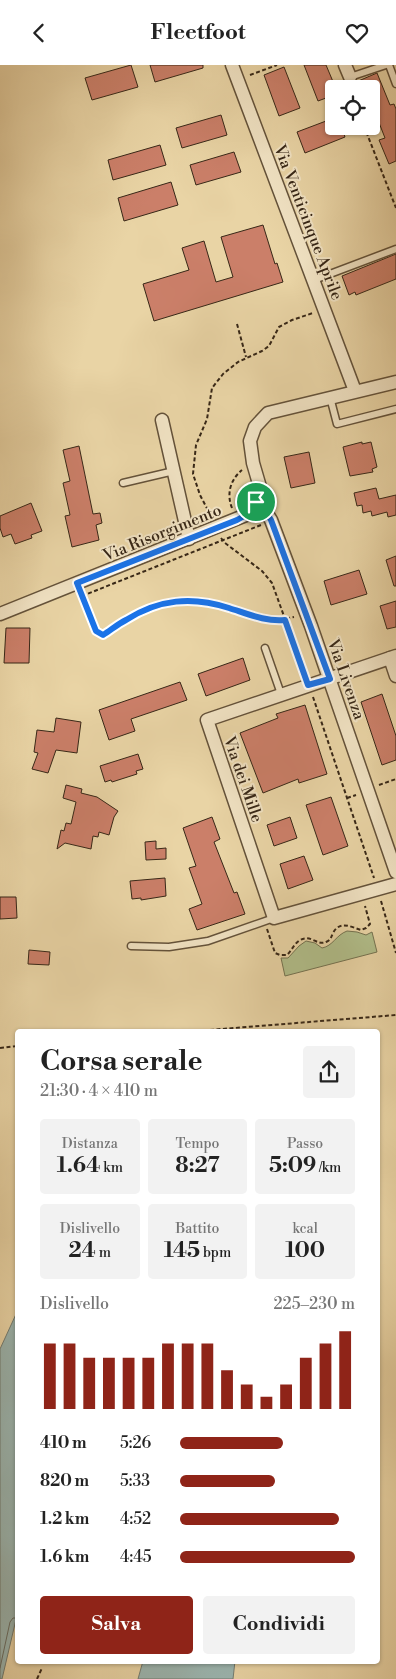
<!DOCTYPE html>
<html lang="it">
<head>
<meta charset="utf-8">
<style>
  :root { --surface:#fff; --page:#f2f2f2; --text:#222; --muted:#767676; --accent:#8f2418 }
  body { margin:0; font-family:"Libre Bodoni",serif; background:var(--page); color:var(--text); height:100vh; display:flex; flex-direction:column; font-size:19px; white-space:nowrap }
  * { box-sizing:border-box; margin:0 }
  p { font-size:16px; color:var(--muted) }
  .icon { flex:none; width:28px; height:28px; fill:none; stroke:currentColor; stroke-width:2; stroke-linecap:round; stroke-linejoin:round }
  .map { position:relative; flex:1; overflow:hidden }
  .side { position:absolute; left:15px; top:964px; width:365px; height:635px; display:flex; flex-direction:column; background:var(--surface); border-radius:5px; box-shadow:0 1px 4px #0004 }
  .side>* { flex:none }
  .fabs { position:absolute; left:325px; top:15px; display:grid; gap:10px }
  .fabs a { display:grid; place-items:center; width:55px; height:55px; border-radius:5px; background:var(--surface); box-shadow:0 1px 4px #0004; font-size:25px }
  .pin { position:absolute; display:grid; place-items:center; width:42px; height:42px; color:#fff; margin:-21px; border:2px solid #fff; border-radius:50%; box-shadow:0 1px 5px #0007 }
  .round { display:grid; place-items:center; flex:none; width:52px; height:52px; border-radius:5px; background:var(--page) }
  .headline { display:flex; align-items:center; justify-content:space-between; height:85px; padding:0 25px }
  h1 { font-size:28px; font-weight:700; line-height:38px }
  .figures { display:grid; grid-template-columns:repeat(3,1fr); gap:8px; height:85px; padding:5px 25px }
  .figures div { display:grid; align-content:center; border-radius:5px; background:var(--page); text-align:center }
  .figures b { font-size:21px; font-weight:700 }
  .figures small { font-size:14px; font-weight:400 }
  .figures p { font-size:14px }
  .chart { height:140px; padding:10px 25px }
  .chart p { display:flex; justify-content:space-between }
  .chart svg { width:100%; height:90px; margin-top:5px; stroke:var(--accent); stroke-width:6 }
  .action { display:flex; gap:10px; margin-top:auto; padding:10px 25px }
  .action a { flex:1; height:58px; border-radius:5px; background:var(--accent); color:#fff; font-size:20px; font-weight:700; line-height:58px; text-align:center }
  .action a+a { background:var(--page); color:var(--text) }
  ul { padding:0 25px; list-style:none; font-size:16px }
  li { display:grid; grid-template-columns:80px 60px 1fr; align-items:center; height:38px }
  li i { height:12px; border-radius:6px; background:var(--accent) }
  header { display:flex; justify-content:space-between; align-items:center; height:65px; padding:0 25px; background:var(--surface); font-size:22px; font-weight:700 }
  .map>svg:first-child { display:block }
</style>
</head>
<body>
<header><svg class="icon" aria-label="back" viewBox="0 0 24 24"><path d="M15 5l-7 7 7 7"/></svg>Fleetfoot<svg class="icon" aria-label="heart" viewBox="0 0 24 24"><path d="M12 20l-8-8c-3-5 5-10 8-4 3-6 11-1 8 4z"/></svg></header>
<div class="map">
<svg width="396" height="1614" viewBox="0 0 396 1614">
  <rect width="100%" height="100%" fill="#e9d4a5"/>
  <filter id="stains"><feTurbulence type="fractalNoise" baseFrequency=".004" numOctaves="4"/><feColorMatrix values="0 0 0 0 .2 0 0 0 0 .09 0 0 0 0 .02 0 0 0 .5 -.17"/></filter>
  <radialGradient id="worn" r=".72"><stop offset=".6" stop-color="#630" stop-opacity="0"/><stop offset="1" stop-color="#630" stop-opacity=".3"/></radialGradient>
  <path fill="#b1be8a" stroke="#747250" d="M347,866L357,867L366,870L372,867L377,887L285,911L281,893H288L299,881L306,876L315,878L322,883C333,881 336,870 347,866Z"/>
  <g fill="#9bb6b1" stroke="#737d73">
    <path d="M17,1247L18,1546L2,1614H0V1284Z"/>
    <path d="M143,1596H235L233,1614H138Z"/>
  </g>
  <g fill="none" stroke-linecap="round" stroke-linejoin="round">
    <path stroke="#696e64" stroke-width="1" d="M0,1603L10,1557L13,1553H18"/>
  </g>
  <g fill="#cb7f69" stroke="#372717">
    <path d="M131,0L138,22L92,35L85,13Z"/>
    <path d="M150,0H203V3L155,17Z"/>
    <path d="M304,0H326L334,19V30L318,36Z"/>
    <path d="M284,2L300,43L279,51L264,10Z"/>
    <path d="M377,8L390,40L394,39L396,44V96L389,99L379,75L385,73L374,45L371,46V24H359L356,17Z"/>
    <path d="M221,50L227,70L182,83L176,63Z"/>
    <path d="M334,53V61H341L345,72L305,88L297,67Z"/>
    <path d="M160,80L166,100L113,115L108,95Z"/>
    <path d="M234,87L241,107L196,120L190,100Z"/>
    <path d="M171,117L178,140L124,156L118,133Z"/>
    <path d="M263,160L275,199L277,198L283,217L154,256L143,219L189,205L182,183L204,176L216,217L233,212L221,172Z"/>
    <path d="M396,189V214L356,230L355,227L349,230L342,211Z"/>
    <path d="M362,377V379L371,377L377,402L372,404L373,407L350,411L343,382Z"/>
    <path d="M79,381L93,449L100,448L102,458L96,460L99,475L72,482L65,451L70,450L63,418L70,416L63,385Z"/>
    <path d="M309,387L315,418L291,423L284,392Z"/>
    <path d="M376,423L379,434L396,430V450L388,452L387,447L372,451L371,446L363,448L362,440L357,441L354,428Z"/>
    <path d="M31,438L42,466L31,470L32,473L15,479L11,469L3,472L0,463V451Z"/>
    <path d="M396,491V521H394L386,495Z"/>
    <path d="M359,505L367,529L331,540L324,516Z"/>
    <path d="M396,536V562L387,564L380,541Z"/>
    <path d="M6,563H30L29,598H4Z"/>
    <path d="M243,593L250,615L206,631L198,609Z"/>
    <path d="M180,617L187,635L131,654L135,666L109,675L99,645Z"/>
    <path d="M382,629L396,671V695L382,700L361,637Z"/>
    <path d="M305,640L327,709L299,718L298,714L263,728L240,668L278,653L276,649Z"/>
    <path d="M56,653L81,657L77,688L56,685L48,708L32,704L38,688L34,687L37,665L54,667Z"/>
    <path d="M138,689L143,704L136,706L137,709L112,717L111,715L105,717L100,701Z"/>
    <path d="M66,720L82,724L81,728L97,732L118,746L114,752L109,770L99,767L98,772L93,771L91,784L65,778L57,784L61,765L64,766L66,758L71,759L76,737L63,733Z"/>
    <path d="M331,732L348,781L323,790L306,740Z"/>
    <path d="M212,752L220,774L214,777L234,828L237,827L245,849L197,865L189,844L202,839L189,803L196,801L183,763Z"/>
    <path d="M290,752L297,773L274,781L267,760Z"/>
    <path d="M156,776V784L166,783V794L146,795L145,777Z"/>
    <path d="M304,791L313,815L288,824L280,799Z"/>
    <path d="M165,813L166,831L141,835V833L132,834L130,816Z"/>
    <path d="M0,832H16L17,853L0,854Z"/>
    <path d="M29,885L50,887L49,900L28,899Z"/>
  </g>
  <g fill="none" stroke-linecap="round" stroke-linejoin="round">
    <g stroke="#64523a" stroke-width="9">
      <g id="service">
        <path d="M389,0L396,19"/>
        <path d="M350,12L386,0"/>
        <path d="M314,215L396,184"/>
        <path d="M330,332L337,359L396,344"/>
        <path d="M123,418L174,406"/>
        <path d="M265,583L281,629"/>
        <path d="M131,881L169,882L208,876L274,853"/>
      </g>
    </g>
    <g stroke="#64523a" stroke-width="15">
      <g id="minor">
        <path d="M232,0L355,326"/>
        <path d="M345,0L350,12"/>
        <path d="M162,355L189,474"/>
        <path d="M256,437L262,441L271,455L311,561L396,807"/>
        <path d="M0,549L246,450L256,437L260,422L253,398L250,376L255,362L268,348L396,317"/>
        <path d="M396,591L207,655L274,853L396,819"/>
        <path d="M390,593L396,611"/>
      </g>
    </g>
    <g stroke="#372717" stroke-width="2" stroke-dasharray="4 2.5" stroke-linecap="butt">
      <path d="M250,10L277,0"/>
      <path d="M364,61L396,143"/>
      <path d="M237,259L246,292"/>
      <path d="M232,443C226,428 231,414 242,405"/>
      <path d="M211,451L200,430L193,409L196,380L207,354L212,323L223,309L238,297L262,286L269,281L279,262L292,255L313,248"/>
      <path d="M221,473L225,478L262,506L272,518L305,609"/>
      <path d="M82,531L96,566L103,570L126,554L151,542L171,536H195L216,539L272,556L294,552"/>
      <path d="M82,531L261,460"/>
      <path d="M313,632L374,813"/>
      <path d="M379,720L396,714"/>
      <path d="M347,733L356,730"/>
      <path d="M381,836L396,888"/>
      <path d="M267,864L275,888L280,890H287C292,885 294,879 300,875C311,869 317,881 326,877C331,875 331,872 333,868C340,855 351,862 361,865L366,863L370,859L365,841"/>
      <path d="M197,966L396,950"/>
      <path d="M0,983L18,981"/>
      <path d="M37,1614L42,1603"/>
    </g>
    <use href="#service" stroke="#f1e3c4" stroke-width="6"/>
    <use href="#minor" stroke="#f1e3c4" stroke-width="12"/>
  </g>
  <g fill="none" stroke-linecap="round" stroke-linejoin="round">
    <g stroke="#fff" stroke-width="10">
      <path id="route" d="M256,437L262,441L271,455L330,614L308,620L285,555C266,557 248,549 229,543C192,531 159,534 126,555C118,559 111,565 103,570L96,566L77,518L237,455L246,450Z"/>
    </g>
    <use href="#route" stroke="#1a73e8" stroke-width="6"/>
  </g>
  <g text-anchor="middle" stroke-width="4" stroke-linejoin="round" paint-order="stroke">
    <g font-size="16" fill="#372717" stroke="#f1e3c4">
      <text transform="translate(309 157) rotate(69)" y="6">Via Venticinque Aprile</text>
      <text transform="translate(162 467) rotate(-22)" y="6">Via Risorgimento</text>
      <text transform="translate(347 614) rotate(71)" y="6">Via Livenza</text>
      <text transform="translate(244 714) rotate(71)" y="6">Via dei Mille</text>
    </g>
  </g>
  <rect width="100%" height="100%" filter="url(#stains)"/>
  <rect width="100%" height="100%" fill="url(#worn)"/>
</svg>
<div class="fabs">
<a><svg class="icon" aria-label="locate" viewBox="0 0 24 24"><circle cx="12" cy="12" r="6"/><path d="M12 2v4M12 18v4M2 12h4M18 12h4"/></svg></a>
</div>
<div class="pin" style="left:256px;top:437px;background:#1e9e55"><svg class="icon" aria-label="arrive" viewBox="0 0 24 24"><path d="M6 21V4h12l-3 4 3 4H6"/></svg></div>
<section class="side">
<div class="headline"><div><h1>Corsa serale</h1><p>21:30 · 4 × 410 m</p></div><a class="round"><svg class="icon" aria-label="share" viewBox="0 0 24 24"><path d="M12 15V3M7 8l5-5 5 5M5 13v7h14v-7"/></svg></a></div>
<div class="figures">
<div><p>Distanza</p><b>1.64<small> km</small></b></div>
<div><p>Tempo</p><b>8:27</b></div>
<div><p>Passo</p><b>5:09<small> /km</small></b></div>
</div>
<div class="figures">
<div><p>Dislivello</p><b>24<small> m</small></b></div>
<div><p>Battito</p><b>145<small> bpm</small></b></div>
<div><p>kcal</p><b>100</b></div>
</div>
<div class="chart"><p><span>Dislivello</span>225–230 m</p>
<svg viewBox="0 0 160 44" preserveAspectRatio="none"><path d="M5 44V12M15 44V12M25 44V19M35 44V19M45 44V19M55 44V19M65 44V12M75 44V12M85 44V12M95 44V25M105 44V32M115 44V38M125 44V32M135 44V19M145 44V12M155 44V6"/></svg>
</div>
<ul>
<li><b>410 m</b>5:26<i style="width:59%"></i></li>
<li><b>820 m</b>5:33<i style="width:54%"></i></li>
<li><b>1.2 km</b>4:52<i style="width:91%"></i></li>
<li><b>1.6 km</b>4:45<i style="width:100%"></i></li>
</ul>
<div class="action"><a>Salva</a><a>Condividi</a></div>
</section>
</div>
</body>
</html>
